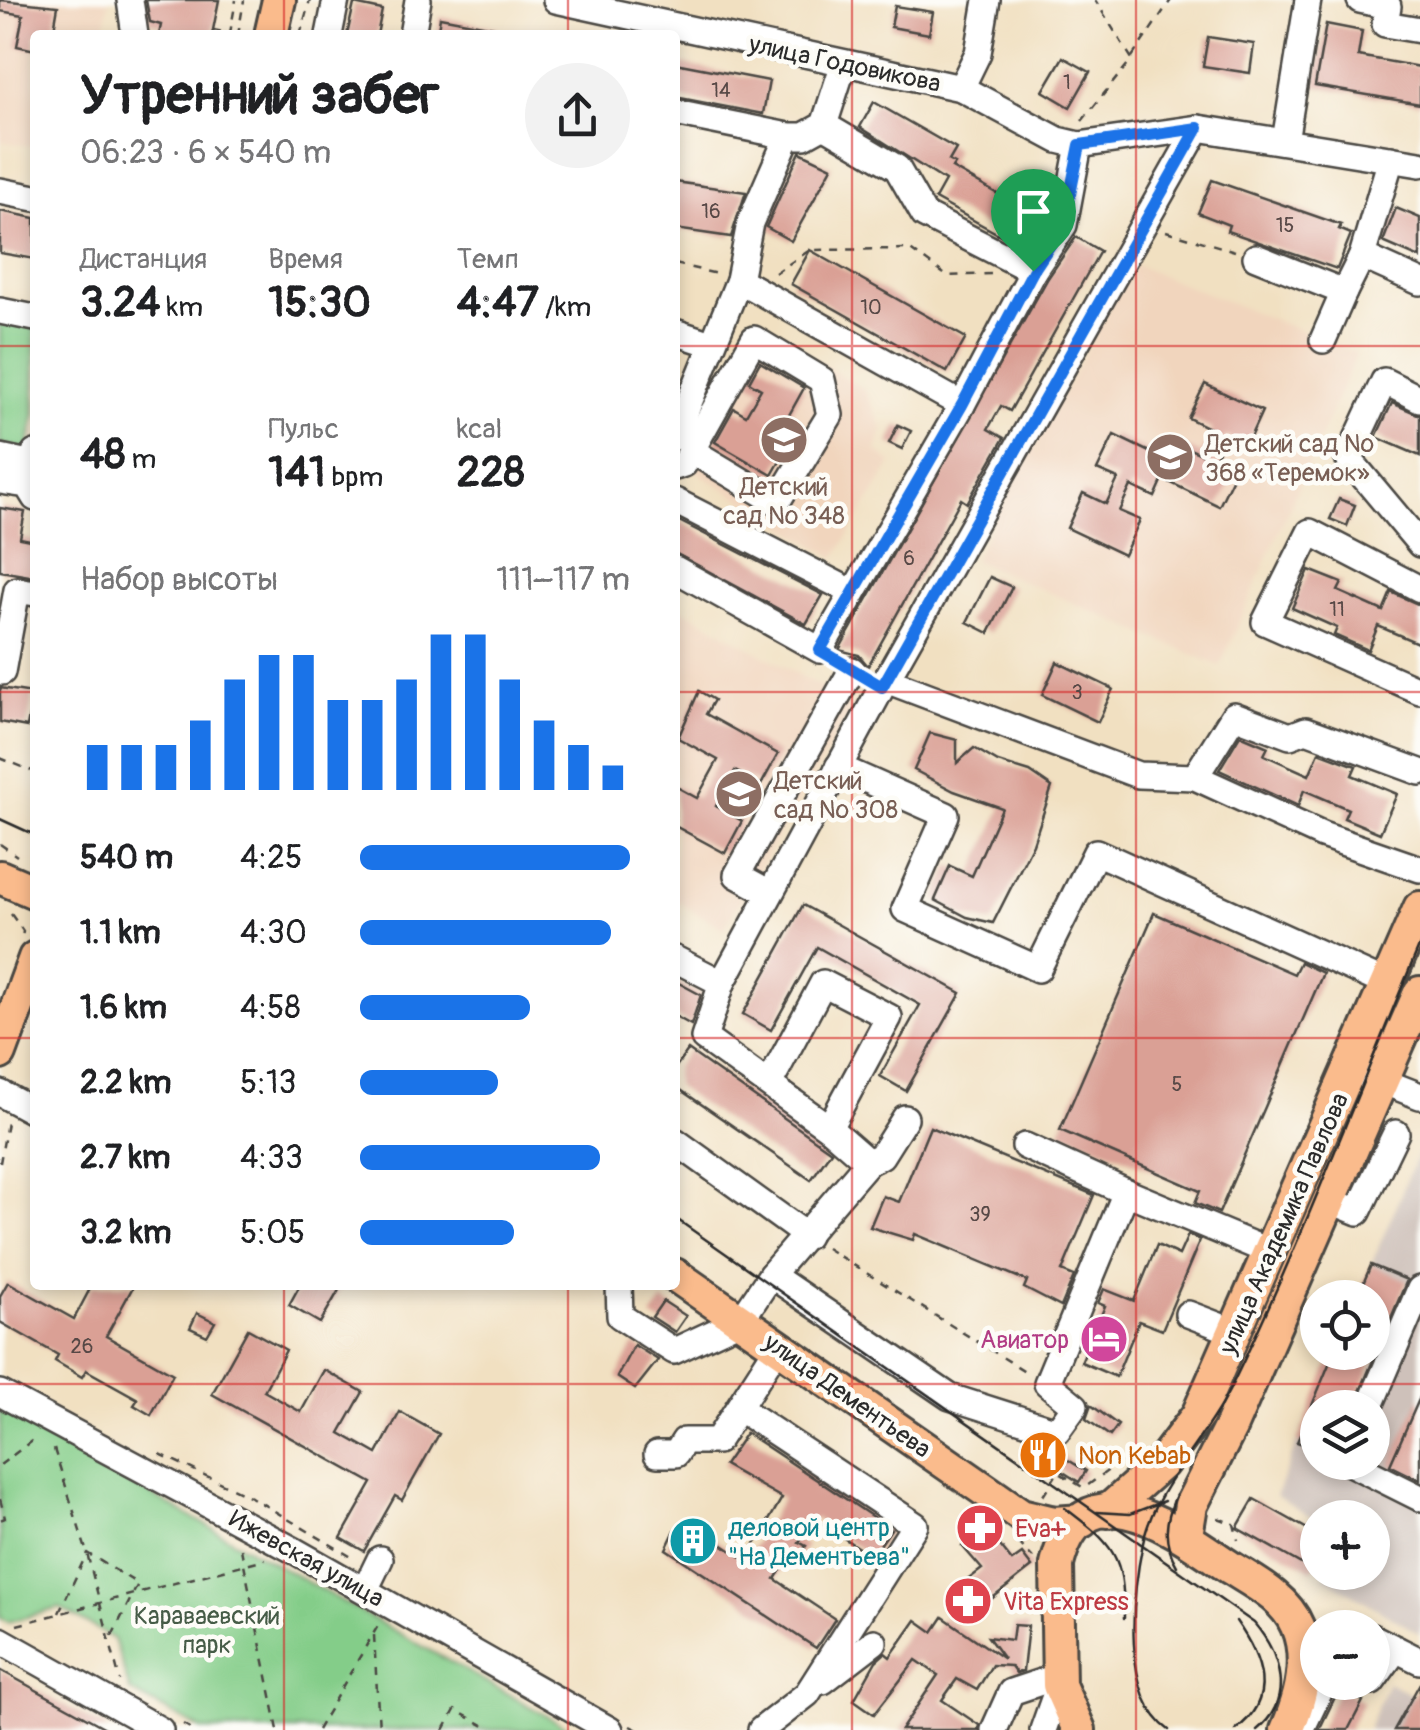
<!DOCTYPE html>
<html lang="ru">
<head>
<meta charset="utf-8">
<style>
  :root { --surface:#fff; --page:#f2f2f2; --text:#202124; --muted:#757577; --accent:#1a73e8 }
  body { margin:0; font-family:Pangolin,sans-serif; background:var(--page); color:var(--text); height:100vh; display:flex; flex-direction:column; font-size:38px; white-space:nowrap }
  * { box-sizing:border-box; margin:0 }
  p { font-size:32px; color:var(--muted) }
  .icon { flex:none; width:55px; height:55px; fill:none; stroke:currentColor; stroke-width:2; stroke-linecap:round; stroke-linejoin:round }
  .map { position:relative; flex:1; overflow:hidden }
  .side { position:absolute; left:30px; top:30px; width:650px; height:1260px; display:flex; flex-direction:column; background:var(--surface); border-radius:10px; box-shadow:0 5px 15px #0003 }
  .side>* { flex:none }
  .tools { position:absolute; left:1300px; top:1280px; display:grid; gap:20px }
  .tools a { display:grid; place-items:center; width:90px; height:90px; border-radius:50%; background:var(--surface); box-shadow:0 5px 15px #0003; font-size:50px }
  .pin { position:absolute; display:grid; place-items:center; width:85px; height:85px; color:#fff; margin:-102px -42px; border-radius:50% 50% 50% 0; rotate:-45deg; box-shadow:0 0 10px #0007 }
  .pin .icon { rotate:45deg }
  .round { display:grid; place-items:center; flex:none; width:105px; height:105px; border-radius:52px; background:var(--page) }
  .overview { display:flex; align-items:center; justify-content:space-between; height:170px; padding:0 50px }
  h1 { font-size:55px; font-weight:700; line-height:75px }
  .metrics { display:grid; grid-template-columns:repeat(3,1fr); gap:15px; height:170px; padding:10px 50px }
  .metrics div { display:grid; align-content:center }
  .metrics b { font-size:42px; font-weight:700 }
  .metrics small { font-size:28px; font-weight:400 }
  .metrics p { font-size:28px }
  .chart { height:280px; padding:20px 50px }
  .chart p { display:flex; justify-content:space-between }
  .chart svg { width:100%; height:180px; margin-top:10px; stroke:var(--accent); stroke-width:6 }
  ul { padding:0 50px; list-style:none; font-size:32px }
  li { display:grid; grid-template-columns:160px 120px 1fr; align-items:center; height:75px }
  li i { height:25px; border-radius:12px; background:var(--accent) }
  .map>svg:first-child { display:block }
</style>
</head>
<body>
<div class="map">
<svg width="1420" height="1730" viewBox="0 0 1420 1730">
  <rect width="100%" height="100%" fill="#fdfcf7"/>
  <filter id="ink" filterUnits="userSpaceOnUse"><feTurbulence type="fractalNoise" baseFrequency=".01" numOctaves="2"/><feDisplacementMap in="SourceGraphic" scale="20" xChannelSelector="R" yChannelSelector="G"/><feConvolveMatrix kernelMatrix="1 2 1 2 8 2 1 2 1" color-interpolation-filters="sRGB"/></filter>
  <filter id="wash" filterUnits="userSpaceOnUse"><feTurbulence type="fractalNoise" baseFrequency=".0048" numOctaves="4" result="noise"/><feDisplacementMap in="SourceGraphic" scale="40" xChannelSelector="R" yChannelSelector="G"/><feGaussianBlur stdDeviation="2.25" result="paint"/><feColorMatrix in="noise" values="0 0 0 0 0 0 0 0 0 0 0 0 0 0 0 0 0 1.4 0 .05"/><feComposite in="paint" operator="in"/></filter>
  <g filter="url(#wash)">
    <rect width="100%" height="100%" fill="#f1e0c1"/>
    <g fill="#f1d5bd">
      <path d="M0,0H109L103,35H35V147L0,141Z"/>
      <path d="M1133,264L1357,353L1220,666L973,560Z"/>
      <path d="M752,321L865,390L883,429L876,450L892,463L835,558L678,460Z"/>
      <path d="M675,605L854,706L724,929L675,900Z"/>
    </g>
    <g fill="#cec1ba">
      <path d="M1420,1149V1634L1322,1576L1372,1572V1518L1317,1521L1276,1496L1297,1442L1317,1450L1318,1462H1372V1408L1356,1407L1409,1281L1371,1265Z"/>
      <path d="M1388,1682L1420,1700V1730H1367Z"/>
    </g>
    <g fill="#84cd89" stroke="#587c5a" stroke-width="2.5">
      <path d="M0,320L35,327V416L28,450L0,444Z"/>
      <path d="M0,1410L572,1730H202L130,1691L114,1639L60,1608L8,1622L0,1618Z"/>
    </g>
    <g id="blocks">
      <g fill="#daa095">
        <path d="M0,0L58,6L53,35H35V50L17,46L23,15L0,11Z"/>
        <path d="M146,0H219L212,35H159L161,25L150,22Z"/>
        <path d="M354,4L382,10L377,35H347Z"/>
        <path d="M895,6L933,12L929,34L891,27Z"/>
        <path d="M440,17L499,28V35H437Z"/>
        <path d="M1326,24L1362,31L1358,56L1420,67V104L1315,86Z"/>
        <path d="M1208,37L1254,44L1250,73L1203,66Z"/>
        <path d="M1063,57L1090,72L1070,107L1043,91Z"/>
        <path d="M675,63L769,81L763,114L675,97Z"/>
        <path d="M874,102L956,149L949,161L955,164L952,168L1031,213L1024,226L1031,230L1022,247L935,199L945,181L860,127Z"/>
        <path d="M800,152L832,167L791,241L766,227Z"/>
        <path d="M1212,180L1341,225L1339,229L1351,234L1337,269L1227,231L1229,225L1198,213Z"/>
        <path d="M675,182L746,192L731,237L675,229Z"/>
        <path d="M1396,208L1420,218V258L1383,242Z"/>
        <path d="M0,211L35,218V259L0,253Z"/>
        <path d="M1076,237L1100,251L1010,411L1001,406L988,429L1004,438L967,503L961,499L868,666L859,655L839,650L1048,278Z"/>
        <path d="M810,250L966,338L947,372L791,284Z"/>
        <path d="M760,362L804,388L778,435L791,442L772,475L715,442L734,408L746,415L761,389L749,382Z"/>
        <path d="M1205,384L1262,411L1246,446L1226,436L1214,461L1236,471L1219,506L1163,479L1155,497L1131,486L1119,511L1140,520L1124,555L1067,528L1083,493L1106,504L1118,479L1097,470L1114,435L1170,462L1178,444L1201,454L1213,430L1188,418Z"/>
        <path d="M1392,403L1420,415V456L1376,437Z"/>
        <path d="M898,425L911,431L902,449L889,443Z"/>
        <path d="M1339,499L1355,505L1347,526L1330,519Z"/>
        <path d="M0,508L25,512L20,538L35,541V577L0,571Z"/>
        <path d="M675,519L823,595L806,624L675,553Z"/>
        <path d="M1309,570L1342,583L1338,591L1383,611L1391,592L1420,605V644L1378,626L1368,650L1334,635L1337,628L1292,608Z"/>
        <path d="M990,577L1012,587L989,633L967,622Z"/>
        <path d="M1057,662L1113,689L1098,722L1042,695Z"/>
        <path d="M0,688L33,693L27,727L0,722Z"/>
        <path d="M699,691L714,700L706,714L778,754L761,785L735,771L716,806L742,821L725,853L675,826V786L697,798L718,760L678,738Z"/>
        <path d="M930,733L957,740V763L974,748L998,762L1030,772L1052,787L1033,844L993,923L967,917L935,900L950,866L972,876L1002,808L954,791L914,770Z"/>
        <path d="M1240,735L1268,747L1264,755L1309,775L1319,752L1356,766L1352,775L1397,794L1380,833L1344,818L1348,809L1304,790L1298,806L1219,770Z"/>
        <path d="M803,905L961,993L906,1091L880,1076L920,1005L817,947L771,1030L743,1014Z"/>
        <path d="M1154,913L1294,974L1300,962L1323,973L1219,1213L1195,1203L1200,1191L1060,1130Z"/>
        <path d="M675,981L701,995L691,1025L675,1016Z"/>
        <path d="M688,1050L831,1151L811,1180L675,1086V1068Z"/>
        <path d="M930,1127L1094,1195L1062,1271L1074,1276L1061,1307L1024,1288L1027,1281L915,1234L913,1240L870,1227L883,1196L899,1202Z"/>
        <path d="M1188,1235L1200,1240L1162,1330L1139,1321L1116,1377L1081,1362L1105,1306L1098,1303L1104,1289L1134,1301L1157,1245L1179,1255Z"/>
        <path d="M1371,1265L1407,1280L1353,1408H1318V1450L1297,1442L1334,1352H1372V1298H1357Z"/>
        <path d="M8,1282L74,1319L92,1285H134L106,1336L173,1374L151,1415L134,1405L138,1399L86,1370L82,1377L55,1361L58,1355L0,1322V1296Z"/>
        <path d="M300,1285H342L320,1323L289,1305Z"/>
        <path d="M663,1301L686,1316L675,1332L652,1317Z"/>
        <path d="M197,1313L215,1322L207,1336L190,1328Z"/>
        <path d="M248,1329L286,1350L264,1391L301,1412L324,1370L363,1392L340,1433L377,1454L400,1412L439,1434L402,1500L395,1496L364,1551L341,1538L372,1483L212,1394Z"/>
        <path d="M634,1345L658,1360L635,1389L617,1377Z"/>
        <path d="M1420,1397V1480L1390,1465Z"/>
        <path d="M1091,1405L1118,1425L1110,1436L1086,1419Z"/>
        <path d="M746,1433L891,1529L872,1557L814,1518L799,1542L806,1546L796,1560L790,1556L775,1579L835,1619L816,1648L666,1549L676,1528L686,1520L746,1560L782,1498L724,1465Z"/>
        <path d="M1039,1442L1086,1471L1079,1482L1032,1452Z"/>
        <path d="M1254,1499L1318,1535V1560L1312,1570L1237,1528Z"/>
        <path d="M978,1516L998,1529L993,1537L1012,1561L1022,1554L1032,1567L971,1615L953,1591L982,1569L962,1546L976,1534L969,1529Z"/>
        <path d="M943,1617L1004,1659L988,1637L1012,1640L1014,1625L1028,1626L1023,1671L1016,1673L1011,1666L992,1665L977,1690L957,1679L942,1700L979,1725L978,1730H901L938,1675L916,1660L874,1714L854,1700L876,1661L885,1653L890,1657L916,1620L933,1632Z"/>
        <path d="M0,1670L109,1730H0Z"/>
        <path d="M1420,1683V1730H1394Z"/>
        <path d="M1339,1689L1363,1701L1348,1730H1319Z"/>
      </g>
    </g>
  </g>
  <g filter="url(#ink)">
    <use href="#blocks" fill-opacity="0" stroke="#494642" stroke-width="2.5"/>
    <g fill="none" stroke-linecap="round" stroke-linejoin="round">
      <g stroke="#494642" stroke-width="30">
        <g id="minor">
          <path d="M130,0L135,35"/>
          <path d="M556,0L961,88L1058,140L1079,145L1198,128L1420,164"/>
          <path d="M1360,0L1388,6L1385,24L1420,30"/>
          <path d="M329,35L336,0"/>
          <path d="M412,35L418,0"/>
          <path d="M961,88L978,53L987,0"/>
          <path d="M675,113L788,136"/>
          <path d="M824,125L897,168L924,215L1033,271"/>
          <path d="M1285,141L1308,0"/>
          <path d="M1391,159L1362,256L1420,282"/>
          <path d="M0,191L35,198"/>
          <path d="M1256,257L1344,292L1362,256"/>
          <path d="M739,280L962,405"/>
          <path d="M0,311L35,318"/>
          <path d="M675,332L711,344"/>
          <path d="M1323,340L1344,292"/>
          <path d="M1420,399L1384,381L1348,458L1420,544"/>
          <path d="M675,437L739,280L750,223L788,136H804L824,125L844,63"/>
          <path d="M0,457L33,464L35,453"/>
          <path d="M675,467L684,464L754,339L822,380L830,415L777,502L692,451"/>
          <path d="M0,481L27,485L35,498"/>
          <path d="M675,501L852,592"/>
          <path d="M675,569L820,650L962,405L1033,271L1064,225L1079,145"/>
          <path d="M1420,589L1310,532L1265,622L1420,691"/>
          <path d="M2,672L17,590L35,593"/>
          <path d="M886,680L1138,775L1195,777L1322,835L1420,869"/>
          <path d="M838,767L946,815L905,909L1038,969L1096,852L1387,984"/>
          <path d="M1195,777L1234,715L1290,736L1306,730L1420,772"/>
          <path d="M770,893L737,875L852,670"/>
          <path d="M675,959L722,983"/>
          <path d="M1364,1074L1420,1096"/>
          <path d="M769,1084L823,983L889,1017L829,1128"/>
          <path d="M0,1093L35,1112"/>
          <path d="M675,1141L807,1236"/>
          <path d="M1025,1146L1126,1192"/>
          <path d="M868,1162L881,1156L905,1118"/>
          <path d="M1331,1201L1358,1212L1396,1133"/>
          <path d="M771,1275L950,1397L1057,1431L1075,1406L1047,1383L1126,1192L1270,1252"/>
          <path d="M619,1285L620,1316L674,1351L741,1320L771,1275L868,1162L829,1128L704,1038L722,983L882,687L1198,128"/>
          <path d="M1188,1314L1235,1332"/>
          <path d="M0,1393L295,1551L610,1730"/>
          <path d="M1369,1408L1420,1289"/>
          <path d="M740,1409L915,1525L807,1694L761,1730"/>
          <path d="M657,1454H676L684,1441H717L778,1346"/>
          <path d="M1348,1462L1420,1498"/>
          <path d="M365,1590L380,1559"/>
          <path d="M1372,1637L1420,1661"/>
          <path d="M0,1640L160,1730"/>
          <path d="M823,1681L874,1642"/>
          <path d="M1372,1682L1396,1649"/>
          <path d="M994,1730L1011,1692L1059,1676"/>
          <path d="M1043,1730L1059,1685"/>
          <path d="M1301,1730L1324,1682"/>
        </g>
      </g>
      <g stroke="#494642" stroke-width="38">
        <g id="major">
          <path d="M271,35L279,0"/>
          <path d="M0,877L35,892"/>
          <path d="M0,1053L35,958"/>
          <path d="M675,1275L1021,1515L1054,1523L1082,1521"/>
          <path d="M1108,1511L1162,1463L1198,1415L1420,908"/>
          <path d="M1186,1535L1191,1505L1230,1428L1420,993"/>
          <path d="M1079,1730L1059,1685L1057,1565C1082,1459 1177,1532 1228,1566C1253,1582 1285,1597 1297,1626C1311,1659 1301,1698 1287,1730"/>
        </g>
      </g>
      <g stroke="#494642" stroke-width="2.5" stroke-dasharray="8 8" stroke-linecap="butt">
        <path d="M213,30L230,33L236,0"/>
        <path d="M238,35L244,0"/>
        <path d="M300,35L310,0"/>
        <path d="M1132,57L1171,0"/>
        <path d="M1082,121L1132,59L1095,0"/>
        <path d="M1166,231L1235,251"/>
        <path d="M675,264L717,274"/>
        <path d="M775,273L810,250L909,249L947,276L991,274"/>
        <path d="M0,758L35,772"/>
        <path d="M0,844L17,856"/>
        <path d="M11,914L23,931L22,939"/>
        <path d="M0,1163L7,1122"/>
        <path d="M826,1248L1028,1373"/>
        <path d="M54,1449L87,1553L120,1681"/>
        <path d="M160,1454L251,1497L355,1559"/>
        <path d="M0,1465L34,1439"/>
        <path d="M1043,1496L1058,1472L1084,1488L1139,1448"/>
        <path d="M0,1499L5,1518L0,1520"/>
        <path d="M1218,1518L1234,1524L1238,1540"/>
        <path d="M1018,1542L1033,1558"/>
        <path d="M241,1549L278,1730"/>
        <path d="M59,1613L87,1553L138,1584L110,1640"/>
        <path d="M17,1625L265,1559"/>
        <path d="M374,1635L379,1730"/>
        <path d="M183,1724L194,1730"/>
        <path d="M630,1726L638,1730"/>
        <path d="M317,1730L379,1624"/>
        <path d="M444,1730L455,1710L492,1730"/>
      </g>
      <use href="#minor" stroke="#fff" stroke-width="25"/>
      <use href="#major" stroke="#fabb8c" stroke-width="32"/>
      <g stroke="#2b2b2b" stroke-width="2.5">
        <path d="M0,819L35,835"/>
        <path d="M675,1218L1254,1623C1281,1655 1294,1700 1257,1730"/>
        <path d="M1176,1495C1165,1521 1162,1541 1177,1566"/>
        <path d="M1065,1508C1114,1545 1124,1555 1124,1618"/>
        <path d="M1097,1512L1130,1514L1164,1501"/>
        <path d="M1169,1730C1121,1696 1132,1595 1143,1543C1155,1485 1207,1438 1232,1385C1302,1242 1358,1090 1420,944"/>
        <path d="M1235,1730C1278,1699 1262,1658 1236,1621"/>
      </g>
    </g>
  </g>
  <g fill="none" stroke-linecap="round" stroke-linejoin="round" filter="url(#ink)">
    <g stroke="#fff" stroke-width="20">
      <path id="route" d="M1198,128L882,687L820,650L962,405L1033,271L1064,224L1080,145Z"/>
    </g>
    <use href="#route" stroke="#1a73e8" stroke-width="12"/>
  </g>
  <path fill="none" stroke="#d62828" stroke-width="2.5" stroke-opacity="0.55" d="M284,0V35M568,0V35M852,0V1730M1136,0V1730M0,346H35M675,346H1420M0,692H35M675,692H1420M0,1038H35M675,1038H1420M284,1285V1730M568,1285V1730M0,1384H1420"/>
  <defs>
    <g id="school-disc" transform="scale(2.5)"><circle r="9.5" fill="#8d6e63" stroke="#fdfcf7"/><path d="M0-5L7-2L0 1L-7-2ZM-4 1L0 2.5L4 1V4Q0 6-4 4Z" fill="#fff"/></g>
    <g id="hotel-disc" transform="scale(2.5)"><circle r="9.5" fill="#d1479c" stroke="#fdfcf7"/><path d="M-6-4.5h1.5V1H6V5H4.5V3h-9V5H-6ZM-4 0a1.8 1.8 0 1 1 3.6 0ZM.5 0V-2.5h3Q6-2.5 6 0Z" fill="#fff"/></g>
    <g id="restaurant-disc" transform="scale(2.5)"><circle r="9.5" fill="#e8710a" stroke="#fdfcf7"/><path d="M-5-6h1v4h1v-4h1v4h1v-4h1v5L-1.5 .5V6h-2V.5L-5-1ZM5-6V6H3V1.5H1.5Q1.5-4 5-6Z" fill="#fff"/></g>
    <g id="pharmacy-disc" transform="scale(2.5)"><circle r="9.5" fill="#e0444e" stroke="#fdfcf7"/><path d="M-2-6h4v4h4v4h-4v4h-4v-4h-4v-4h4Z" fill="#fff"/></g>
    <g id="building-disc" transform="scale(2.5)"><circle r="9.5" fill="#0f9aa8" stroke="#fdfcf7"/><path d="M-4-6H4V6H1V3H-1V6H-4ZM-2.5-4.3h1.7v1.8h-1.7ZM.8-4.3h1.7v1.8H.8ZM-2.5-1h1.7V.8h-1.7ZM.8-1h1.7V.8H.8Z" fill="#fff"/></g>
  </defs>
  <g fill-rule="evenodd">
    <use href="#school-disc" x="784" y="440"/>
    <use href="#school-disc" x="1170" y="457"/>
    <use href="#school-disc" x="739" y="794"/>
    <use href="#hotel-disc" x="1104" y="1339"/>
    <use href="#restaurant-disc" x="1043" y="1455"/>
    <use href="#pharmacy-disc" x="980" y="1528"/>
    <use href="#building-disc" x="693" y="1541"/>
    <use href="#pharmacy-disc" x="968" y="1601"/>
  </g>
  <g text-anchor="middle" stroke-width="9" stroke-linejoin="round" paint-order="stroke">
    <g font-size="20" fill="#574846">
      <text x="1067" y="89">1</text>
      <text x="721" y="97">14</text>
      <text x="711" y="218">16</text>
      <text x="1285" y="232">15</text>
      <text x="871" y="314">10</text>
      <text x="909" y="565">6</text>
      <text x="1337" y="616">11</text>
      <text x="1077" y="699">3</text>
      <text x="1177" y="1091">5</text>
      <text x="980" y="1221">39</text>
      <text x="82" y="1353">26</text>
    </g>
    <g font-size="25" fill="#2b2b2b" stroke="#fdfcf7">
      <text transform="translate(845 63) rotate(12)" y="9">улица Годовикова</text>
      <text transform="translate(1283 1223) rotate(-66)" y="9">улица Академика Павлова</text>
      <text transform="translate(848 1395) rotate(35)" y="9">улица Дементьева</text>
      <text transform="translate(307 1558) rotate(29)" y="9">Ижевская улица</text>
    </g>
    <g font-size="25" fill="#785e54" stroke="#fdfcf7" text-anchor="start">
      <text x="1205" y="452">Детский сад №<tspan x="1205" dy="29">368 «Теремок»</tspan></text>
      <text x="784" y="495" text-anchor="middle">Детский<tspan x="784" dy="29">сад № 348</tspan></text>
      <text x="774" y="789">Детский<tspan x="774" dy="29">сад № 308</tspan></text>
    </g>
    <g font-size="25" fill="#b23c85" stroke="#fdfcf7" text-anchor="end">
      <text x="1069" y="1348">Авиатор</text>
    </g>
    <g font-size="25" fill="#c56008" stroke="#fdfcf7" text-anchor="start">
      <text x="1078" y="1464">Non Kebab</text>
    </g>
    <g font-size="25" fill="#0d838f" stroke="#fdfcf7" text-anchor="start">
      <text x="728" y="1536">деловой центр<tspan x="728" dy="29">"На Дементьева"</tspan></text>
    </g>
    <g font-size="25" fill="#be3a42" stroke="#fdfcf7" text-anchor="start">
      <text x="1015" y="1537">Eva+</text>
      <text x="1003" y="1610">Vita Express</text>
    </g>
    <g font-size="25" fill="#465c47" stroke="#fdfcf7">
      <text x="207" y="1624">Караваевский<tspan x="207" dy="29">парк</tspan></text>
    </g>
  </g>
</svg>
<div class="tools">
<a><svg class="icon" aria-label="locate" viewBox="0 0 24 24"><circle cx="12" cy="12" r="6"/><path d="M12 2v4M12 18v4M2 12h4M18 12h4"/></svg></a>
<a><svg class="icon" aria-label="layers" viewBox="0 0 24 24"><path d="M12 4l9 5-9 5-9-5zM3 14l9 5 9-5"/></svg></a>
<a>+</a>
<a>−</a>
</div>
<div class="pin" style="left:1033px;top:271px;background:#1e9e55"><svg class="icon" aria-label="arrive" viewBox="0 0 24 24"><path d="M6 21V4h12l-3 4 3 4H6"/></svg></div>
<section class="side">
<div class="overview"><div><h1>Утренний забег</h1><p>06:23 · 6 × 540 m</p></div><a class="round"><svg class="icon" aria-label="share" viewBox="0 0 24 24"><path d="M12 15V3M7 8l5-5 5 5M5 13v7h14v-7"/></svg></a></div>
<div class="metrics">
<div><p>Дистанция</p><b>3.24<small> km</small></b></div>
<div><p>Время</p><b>15:30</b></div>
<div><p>Темп</p><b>4:47<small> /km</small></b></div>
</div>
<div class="metrics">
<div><b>48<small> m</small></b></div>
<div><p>Пульс</p><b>141<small> bpm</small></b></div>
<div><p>kcal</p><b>228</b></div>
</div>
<div class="chart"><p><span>Набор высоты</span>111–117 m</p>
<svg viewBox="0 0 160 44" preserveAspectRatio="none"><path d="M5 44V33M15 44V33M25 44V33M35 44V27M45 44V17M55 44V11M65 44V11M75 44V22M85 44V22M95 44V17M105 44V6M115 44V6M125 44V17M135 44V27M145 44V33M155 44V38"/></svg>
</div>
<ul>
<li><b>540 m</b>4:25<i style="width:100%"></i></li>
<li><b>1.1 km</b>4:30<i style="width:93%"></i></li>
<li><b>1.6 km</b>4:58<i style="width:63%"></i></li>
<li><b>2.2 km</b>5:13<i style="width:51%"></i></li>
<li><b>2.7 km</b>4:33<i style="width:89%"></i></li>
<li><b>3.2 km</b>5:05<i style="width:57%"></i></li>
</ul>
</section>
</div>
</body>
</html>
